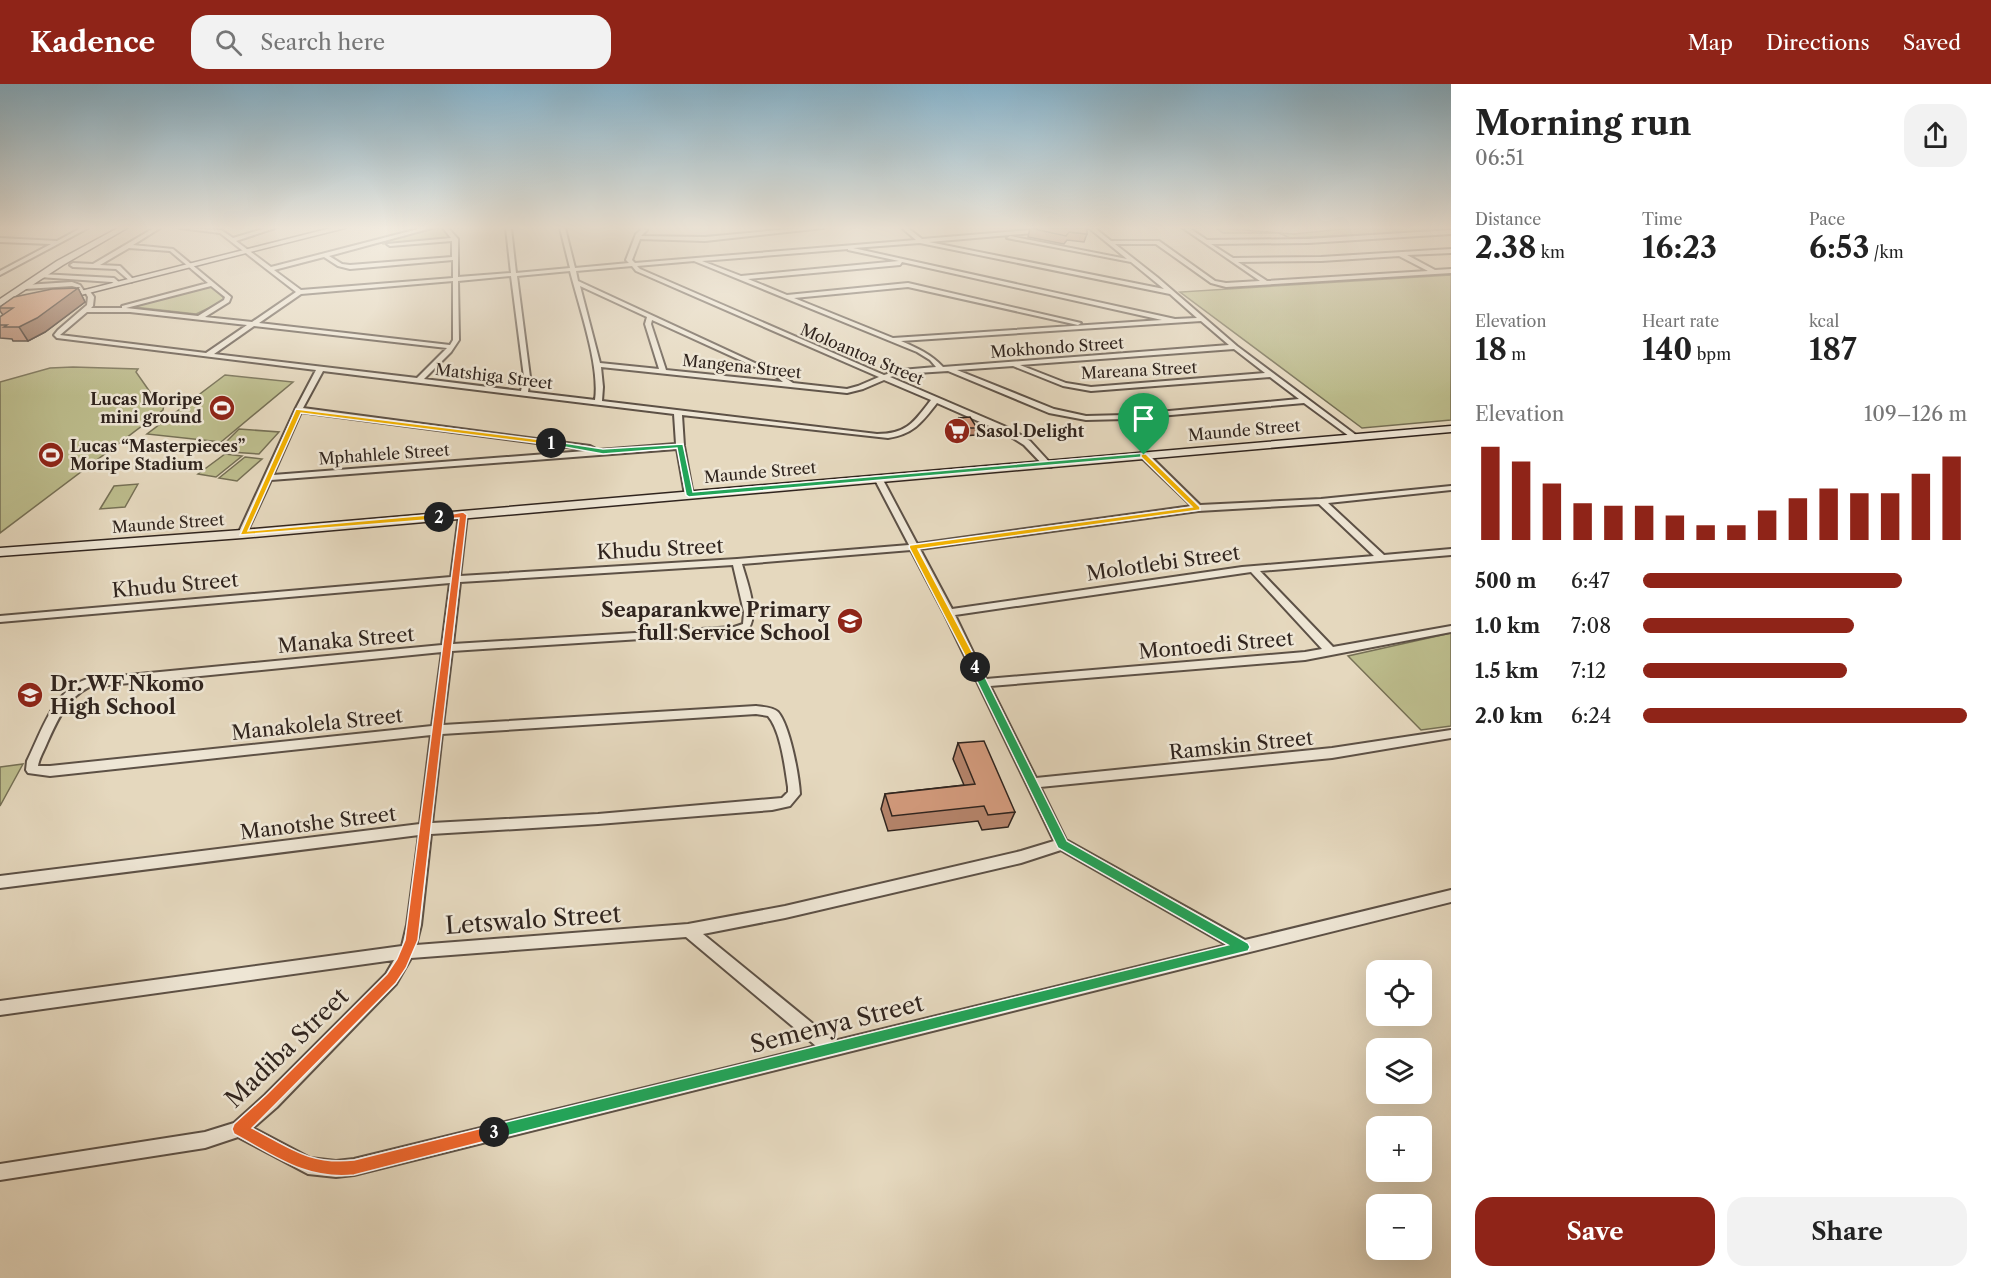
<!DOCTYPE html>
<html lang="en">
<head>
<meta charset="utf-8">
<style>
  :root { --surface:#fff; --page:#f2f2f2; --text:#222; --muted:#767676; --accent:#8f2418 }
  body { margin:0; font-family:"Libre Caslon Text",serif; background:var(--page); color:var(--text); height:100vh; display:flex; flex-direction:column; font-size:22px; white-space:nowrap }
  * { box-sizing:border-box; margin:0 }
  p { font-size:20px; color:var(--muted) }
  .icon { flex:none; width:33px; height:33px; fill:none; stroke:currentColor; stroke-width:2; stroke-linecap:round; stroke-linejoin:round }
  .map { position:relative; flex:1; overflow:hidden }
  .sheet { display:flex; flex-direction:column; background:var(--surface); width:540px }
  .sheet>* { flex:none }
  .fabs { position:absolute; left:1366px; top:876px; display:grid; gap:12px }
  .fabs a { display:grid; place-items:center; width:66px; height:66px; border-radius:12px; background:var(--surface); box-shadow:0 6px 24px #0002; font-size:30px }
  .pin { position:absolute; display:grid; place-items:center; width:51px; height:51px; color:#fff; margin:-62px -26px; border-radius:50% 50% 50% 0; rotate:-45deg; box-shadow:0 0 6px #0007 }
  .pin .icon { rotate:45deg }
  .km { position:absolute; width:30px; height:30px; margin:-15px; border-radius:50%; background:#222; color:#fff; font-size:16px; line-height:30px; text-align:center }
  .round { display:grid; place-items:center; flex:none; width:63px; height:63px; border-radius:18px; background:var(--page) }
  .headline { display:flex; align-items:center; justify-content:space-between; height:102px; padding:0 24px }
  h1 { font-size:33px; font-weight:700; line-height:45px }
  .metrics { display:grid; grid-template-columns:repeat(3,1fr); gap:9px; height:102px; padding:6px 24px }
  .metrics div { display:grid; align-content:center }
  .metrics b { font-size:30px; font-weight:700 }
  .metrics small { font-size:16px; font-weight:400 }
  .metrics p { font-size:16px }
  .chart { height:168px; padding:12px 24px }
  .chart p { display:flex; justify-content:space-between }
  .chart svg { width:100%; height:108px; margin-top:6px; stroke:var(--accent); stroke-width:6 }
  .cta { display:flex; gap:12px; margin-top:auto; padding:12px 24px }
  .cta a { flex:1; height:69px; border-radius:18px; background:var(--accent); color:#fff; font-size:24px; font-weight:700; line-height:69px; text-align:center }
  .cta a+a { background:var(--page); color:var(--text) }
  ul { padding:0 24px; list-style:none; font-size:20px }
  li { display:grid; grid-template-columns:96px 72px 1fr; align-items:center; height:45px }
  li i { height:15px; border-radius:8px; background:var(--accent) }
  header { display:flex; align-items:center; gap:36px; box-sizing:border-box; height:84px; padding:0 30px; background:var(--accent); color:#fff }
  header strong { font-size:28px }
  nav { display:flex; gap:33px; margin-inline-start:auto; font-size:21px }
  .search { width:420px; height:54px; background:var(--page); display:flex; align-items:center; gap:15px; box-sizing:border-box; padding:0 21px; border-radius:18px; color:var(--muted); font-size:22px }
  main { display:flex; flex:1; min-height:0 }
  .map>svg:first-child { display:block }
</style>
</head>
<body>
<header>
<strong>Kadence</strong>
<div class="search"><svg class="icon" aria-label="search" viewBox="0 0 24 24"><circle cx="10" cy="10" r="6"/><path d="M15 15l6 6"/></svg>Search here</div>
<nav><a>Map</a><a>Directions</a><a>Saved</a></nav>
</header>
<main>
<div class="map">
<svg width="1451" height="1194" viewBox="0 0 1451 1194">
  <rect width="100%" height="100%" fill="#e5d8be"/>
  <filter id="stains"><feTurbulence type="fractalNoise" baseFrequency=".00333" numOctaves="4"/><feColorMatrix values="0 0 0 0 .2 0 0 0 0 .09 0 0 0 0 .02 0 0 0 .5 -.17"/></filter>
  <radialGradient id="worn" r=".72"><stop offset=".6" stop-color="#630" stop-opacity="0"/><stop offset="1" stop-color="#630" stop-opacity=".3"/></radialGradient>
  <g fill="#bcbc8c" stroke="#767055" stroke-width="1.5">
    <path d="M433,144H442L453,151V155L383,160L381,158Z"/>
    <path d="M1216,144L1294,150L1353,144H1436L1422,145V148L1290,154L1279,149H1223Z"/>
    <path d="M1451,191V336L1362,344L1180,208Z"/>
    <path d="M203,202H211L226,216L196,230L134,223Z"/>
    <path d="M73,283L138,285L136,288L157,318L164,320L163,326L0,449V298L50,284Z"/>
    <path d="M225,291L293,298L221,358L147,350Z"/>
    <path d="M239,345L279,348L259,370L217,367Z"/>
    <path d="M225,370L242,372L216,393L198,390Z"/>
    <path d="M245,373L262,375L237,397L219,394Z"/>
    <path d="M138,400L125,423L100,425L114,402Z"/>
    <path d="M1451,549V642L1421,646L1348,572Z"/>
    <path d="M23,680L0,722V683Z"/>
  </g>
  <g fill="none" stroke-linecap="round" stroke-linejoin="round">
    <g stroke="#5d5146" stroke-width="4">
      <g id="street">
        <path d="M81,144H88L0,191V187L51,160L0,158V154L57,157Z"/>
        <path d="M154,144H160L133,161L173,165L231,213L229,218L205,233L252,238L296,208L220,149L180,144L221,146L233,154L266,144H275L236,157L271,183L422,144H432L329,172L342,180L350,181L452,173V157L390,162L387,160L451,154L443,144H448L458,155V193L511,189L506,144H511L516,189L570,184L560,144H565L575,184L629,179L626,176L636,150L641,146L640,144L647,146L641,152L705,153L800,144H823L705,157L640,155L632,176L635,179L916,156L902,144H908L922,155L1042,145L1044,148L929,158L1164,205L1131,178L1007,154L1010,152L1127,175L1089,144H1095L1111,157H1159L1215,197L1226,199L1260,197L1183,144H1189L1207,156L1308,155L1451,146V150L1308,159L1211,160L1233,174L1321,173L1451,165V169L1407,171L1435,186L1451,185V189L1226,203L1211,199L1156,160H1115L1157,193L1237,262L1356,351L1357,353L1353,355L1304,319L1126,335L1086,336L1049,329L948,287L901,290L890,293L1011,345L1030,357L1052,381L1051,383H1045L1024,361L1005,349L937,319C922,338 914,350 888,354L682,331L684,362L693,411L692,413H686L685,411L677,365L271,396L246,450L242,453L238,450L295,326L316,286L57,254L54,251L58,246L87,221L88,213L85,208L80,209L76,203L72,202L25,205L22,203L25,201L72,198L80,201L84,207L89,206L94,213L93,222L91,224H122V222L208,199L170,167L129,164L100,181L120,182L134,196L131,198L116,185L73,183L70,181L73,179L93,180ZM920,159L1170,210L1197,234L1175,235L853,164ZM848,165V166L899,177L741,192L702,177ZM1399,172L1428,187L1267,197L1238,178L1321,177ZM324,173L338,182L350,185L453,176V194L301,206L274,186ZM694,177L917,268L930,276L936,283L901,286L884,291L640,185L637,182ZM902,178L1162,236L893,254L794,214L908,203L1078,241L1081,239L908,199L787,211L748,195L900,181ZM632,182L636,187L879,293L858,302L847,305L793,299L781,291L578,197L576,187ZM570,187C579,223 600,281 595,316L528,308L530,293L517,192ZM511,192L524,293L521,307L424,295L451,268L459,256L458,197ZM453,197V256L450,261L259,239L301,210ZM211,202L225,213L224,216L198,232L126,224ZM580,202L647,233L645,240L659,285L600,279ZM87,228H130L247,241L206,269L60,251ZM652,236L777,293L783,298L666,286L651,240ZM1201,237L1229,261L943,283C931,270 917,264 901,257ZM254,242L447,264L417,294L214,270ZM1234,265L1265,289L1091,303L1066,299L1020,281ZM1013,282L1063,302L1091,307L1270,293L1299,315L1126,331L1086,332L1054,325L957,286ZM601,283L847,309L863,305L884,296L931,316C914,338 907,350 877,350L602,317L603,303ZM323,287L674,330L676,360L273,391L301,328L590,366L594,364L590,362L303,324Z"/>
        <path d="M41,190L114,194L120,199L117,201L112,198L39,193L38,192Z"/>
        <path d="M1141,369H1147L1200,421L1321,415L1451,402V406L1328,419L1384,471L1451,465V471L1260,487L1333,563L1451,542V548L1305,576L990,602L1036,694L1332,664L1451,646V654L1332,674L1040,703L1066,756L1245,856L1451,806V818L354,1091L336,1093L308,1090L238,1053L205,1064L0,1096V1080L205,1048L234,1039L265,1011L386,890L394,876L0,931V917L402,862L407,841L419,751L0,804V792L420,740L431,651L50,692L28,689L26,686L27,677C42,647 53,607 87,595L442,561L450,499L0,538V532L451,493L459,431L463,428L467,431L460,492L737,475L909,461L874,394L878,392L882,394L917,460L1192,422L1141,373ZM1319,420L1374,472L1242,483L952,525L920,465L1198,427ZM911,466L944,529L1054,757L1021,767L785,822L688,840L416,861L421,841L431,750L598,740L772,726L790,722L800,710C799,692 790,642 778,628C773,623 763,623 756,622L443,641L452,567L735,549L749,544C759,528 747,498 742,480ZM733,481L744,528L743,540L734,543L453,560L460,498ZM1251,488L1322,565L1305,568L986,595L955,531ZM442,568L432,642L50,682H38C39,674 44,667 47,659C57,637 66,615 89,603ZM756,630L768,632C781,647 785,684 788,703V708L782,714L598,730L432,739L442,650ZM1061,766L1227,861L834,957L703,850L785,834L1021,779ZM686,853L816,962L354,1075L336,1077L310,1074L253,1044L277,1023L396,900L411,874Z"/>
      </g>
    </g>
    <g stroke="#30241e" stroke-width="3">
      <g id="secondary">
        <path d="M118,144H127L63,181L0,222V215L57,177Z"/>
        <path d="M331,144H345L61,216L57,213Z"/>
        <path d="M1451,342V348L242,454L0,472V464L242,446Z"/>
      </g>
    </g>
    <use href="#street" fill="#eee6d5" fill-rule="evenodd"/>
    <use href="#secondary" fill="#eee6d5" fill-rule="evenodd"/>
  </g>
  <g fill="#b5846b" stroke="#30241e" stroke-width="1.5">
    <path d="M1030,144L1087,150L1084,158L1067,156L1064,160L1028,153Z"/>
    <path d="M78,204L85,218L45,248L28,257H13L12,255L0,254V233L3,231L0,227V223Z"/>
    <path d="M959,334L977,344L975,351L964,352L958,341Z"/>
    <path d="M958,659L1015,728L1008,743L982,746L978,737L888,747L881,725L885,710L964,701L953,675Z"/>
  </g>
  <path fill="#936c57" stroke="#30241e" stroke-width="1.5" d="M78,204L85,218L45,248L28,257L19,243Z"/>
  <g fill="#d29a7c" stroke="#30241e" stroke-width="1.5">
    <path d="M1030,144H1087V150L1069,148L1066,152Z"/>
    <path d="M78,204L37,234L19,243H4L7,241H0V233L13,224H0V223L14,213L52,205Z"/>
    <path d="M970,333L977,344H966L959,334Z"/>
    <path d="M984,657L1015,728L988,731L984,722L892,732L885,710L975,700L958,659Z"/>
  </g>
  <linearGradient id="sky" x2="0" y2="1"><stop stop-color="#87b6d0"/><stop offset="0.46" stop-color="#f3ede2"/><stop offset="1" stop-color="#f3ede2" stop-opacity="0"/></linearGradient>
  <rect width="1451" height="312" fill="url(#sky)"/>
  <path fill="#22a559" stroke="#fff" stroke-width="1.5" d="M551,357L603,365L683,360L693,408L1144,369L1148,371L1144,373L689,413L686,411L677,364L603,370L548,360Z"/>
  <path fill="#f5b400" stroke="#fff" stroke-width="1.5" d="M296,325L551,357L554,359L551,361L301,329L248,447L439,430L443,433L439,435L240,451Z"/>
  <path fill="#f0652b" stroke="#fff" stroke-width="1.5" d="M463,428L467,431L418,856L406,884L396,899L252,1044C289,1063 309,1081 354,1076L494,1041L499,1043L501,1048L499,1053L494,1055L354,1091C305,1096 275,1072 234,1050L232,1045L234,1040L266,1011L387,890L397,875L405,856L459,434L439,435L435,433Z"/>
  <path fill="#22a559" stroke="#fff" stroke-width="1.5" d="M975,579L980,583L1067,757L1248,859L1250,863L1248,867L494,1055L489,1053L487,1048L489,1043L494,1041L1228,861L1058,764L970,583Z"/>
  <path fill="#f5b400" stroke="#fff" stroke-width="1.5" d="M1141,370H1146L1200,423V426L918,465L980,583L979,585H972L909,463L910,461L1192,423L1141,373Z"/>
  <defs>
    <g id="stadium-disc" transform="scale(1.35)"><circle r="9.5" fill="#8f2418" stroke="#eee6d5"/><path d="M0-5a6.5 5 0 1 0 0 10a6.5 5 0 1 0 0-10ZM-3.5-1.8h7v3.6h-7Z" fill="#fff"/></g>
    <g id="supermarket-disc" transform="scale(1.35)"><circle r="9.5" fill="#8f2418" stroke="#eee6d5"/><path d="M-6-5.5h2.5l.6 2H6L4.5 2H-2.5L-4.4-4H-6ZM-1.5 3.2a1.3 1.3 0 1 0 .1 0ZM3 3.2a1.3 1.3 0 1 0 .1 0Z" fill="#fff"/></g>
    <g id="school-disc" transform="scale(1.35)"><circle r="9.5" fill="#8f2418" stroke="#eee6d5"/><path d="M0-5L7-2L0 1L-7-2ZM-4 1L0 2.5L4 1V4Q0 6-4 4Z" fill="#fff"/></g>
  </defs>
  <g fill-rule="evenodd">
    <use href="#stadium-disc" x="222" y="324"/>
    <use href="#supermarket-disc" x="957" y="347"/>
    <use href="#stadium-disc" x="51" y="371"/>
    <use href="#school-disc" x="850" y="537"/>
    <use href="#school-disc" x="30" y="611"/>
  </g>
  <g text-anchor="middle" stroke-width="5" stroke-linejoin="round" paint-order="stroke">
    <g font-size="16" fill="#30241e" stroke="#eee6d5">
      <text transform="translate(1057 263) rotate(-4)" y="6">Mokhondo Street</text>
      <text transform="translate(862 270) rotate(23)" y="6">Moloantoa Street</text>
      <text transform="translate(742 282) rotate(6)" y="6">Mangena Street</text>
      <text transform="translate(1139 286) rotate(-3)" y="6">Mareana Street</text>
      <text transform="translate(494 292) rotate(7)" y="6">Matshiga Street</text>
      <text transform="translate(1244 346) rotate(-5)" y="6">Maunde Street</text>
      <text transform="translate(384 370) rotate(-4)" y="6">Mphahlele Street</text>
      <text transform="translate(760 388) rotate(-5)" y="6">Maunde Street</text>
      <text transform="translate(168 439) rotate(-4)" y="6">Maunde Street</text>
    </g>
    <g font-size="16" font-weight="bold" fill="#30241e" stroke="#eee6d5" text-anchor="start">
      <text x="202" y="321" text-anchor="end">Lucas Moripe<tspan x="202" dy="18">mini ground</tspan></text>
      <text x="976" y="353">Sasol Delight</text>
      <text x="70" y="368">Lucas “Masterpieces”<tspan x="70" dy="18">Moripe Stadium</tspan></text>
    </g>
    <g font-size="20" fill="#30241e" stroke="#eee6d5">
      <text transform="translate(660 465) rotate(-3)" y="7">Khudu Street</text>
      <text transform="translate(1163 479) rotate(-8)" y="7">Molotlebi Street</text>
      <text transform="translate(175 501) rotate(-5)" y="7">Khudu Street</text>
      <text transform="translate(346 556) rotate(-5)" y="7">Manaka Street</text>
      <text transform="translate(1216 561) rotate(-5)" y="7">Montoedi Street</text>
      <text transform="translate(317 640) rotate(-6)" y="7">Manakolela Street</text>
      <text transform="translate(1241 661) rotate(-6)" y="7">Ramskin Street</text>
      <text transform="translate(318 739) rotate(-7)" y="7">Manotshe Street</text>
    </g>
    <g font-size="20" font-weight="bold" fill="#30241e" stroke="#eee6d5" text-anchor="end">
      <text x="830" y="533">Seaparankwe Primary<tspan x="830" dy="23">full Service School</tspan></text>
      <text x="50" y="607" text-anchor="start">Dr. WF Nkomo<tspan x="50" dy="23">High School</tspan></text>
    </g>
    <g font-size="24" fill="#30241e" stroke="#eee6d5">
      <text transform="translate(533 836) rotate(-4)" y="8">Letswalo Street</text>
      <text transform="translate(837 940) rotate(-14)" y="8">Semenya Street</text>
      <text transform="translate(287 964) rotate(-44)" y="8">Madiba Street</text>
    </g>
  </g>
  <rect width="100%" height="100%" filter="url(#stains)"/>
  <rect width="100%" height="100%" fill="url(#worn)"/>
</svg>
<div class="fabs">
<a><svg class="icon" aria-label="locate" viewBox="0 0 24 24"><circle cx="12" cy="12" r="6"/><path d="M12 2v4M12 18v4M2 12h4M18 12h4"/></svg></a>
<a><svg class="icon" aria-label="layers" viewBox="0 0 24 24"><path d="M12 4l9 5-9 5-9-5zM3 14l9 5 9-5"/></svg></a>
<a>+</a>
<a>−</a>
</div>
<div class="pin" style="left:1144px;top:371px;background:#1e9e55"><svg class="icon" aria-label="arrive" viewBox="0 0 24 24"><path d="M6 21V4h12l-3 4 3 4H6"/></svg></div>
<b class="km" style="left:551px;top:359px">1</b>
<b class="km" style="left:439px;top:433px">2</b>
<b class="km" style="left:494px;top:1048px">3</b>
<b class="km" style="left:975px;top:583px">4</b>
</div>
<section class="sheet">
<div class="headline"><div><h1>Morning run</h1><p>06:51</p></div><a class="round"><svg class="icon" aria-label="share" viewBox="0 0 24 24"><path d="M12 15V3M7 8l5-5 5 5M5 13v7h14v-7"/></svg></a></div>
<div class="metrics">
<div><p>Distance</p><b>2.38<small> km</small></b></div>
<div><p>Time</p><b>16:23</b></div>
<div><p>Pace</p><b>6:53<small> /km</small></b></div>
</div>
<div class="metrics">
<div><p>Elevation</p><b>18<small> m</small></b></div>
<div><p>Heart rate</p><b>140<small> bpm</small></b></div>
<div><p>kcal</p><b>187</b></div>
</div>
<div class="chart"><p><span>Elevation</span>109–126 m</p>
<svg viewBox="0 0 160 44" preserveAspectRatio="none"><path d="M5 44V6M15 44V12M25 44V21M35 44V29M45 44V30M55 44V30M65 44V34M75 44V38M85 44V38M95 44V32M105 44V27M115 44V23M125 44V25M135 44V25M145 44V17M155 44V10"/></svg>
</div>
<ul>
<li><b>500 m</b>6:47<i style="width:80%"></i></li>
<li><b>1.0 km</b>7:08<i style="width:65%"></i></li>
<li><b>1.5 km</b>7:12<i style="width:63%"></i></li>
<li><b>2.0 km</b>6:24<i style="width:100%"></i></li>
</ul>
<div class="cta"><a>Save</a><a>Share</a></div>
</section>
</main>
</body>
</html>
